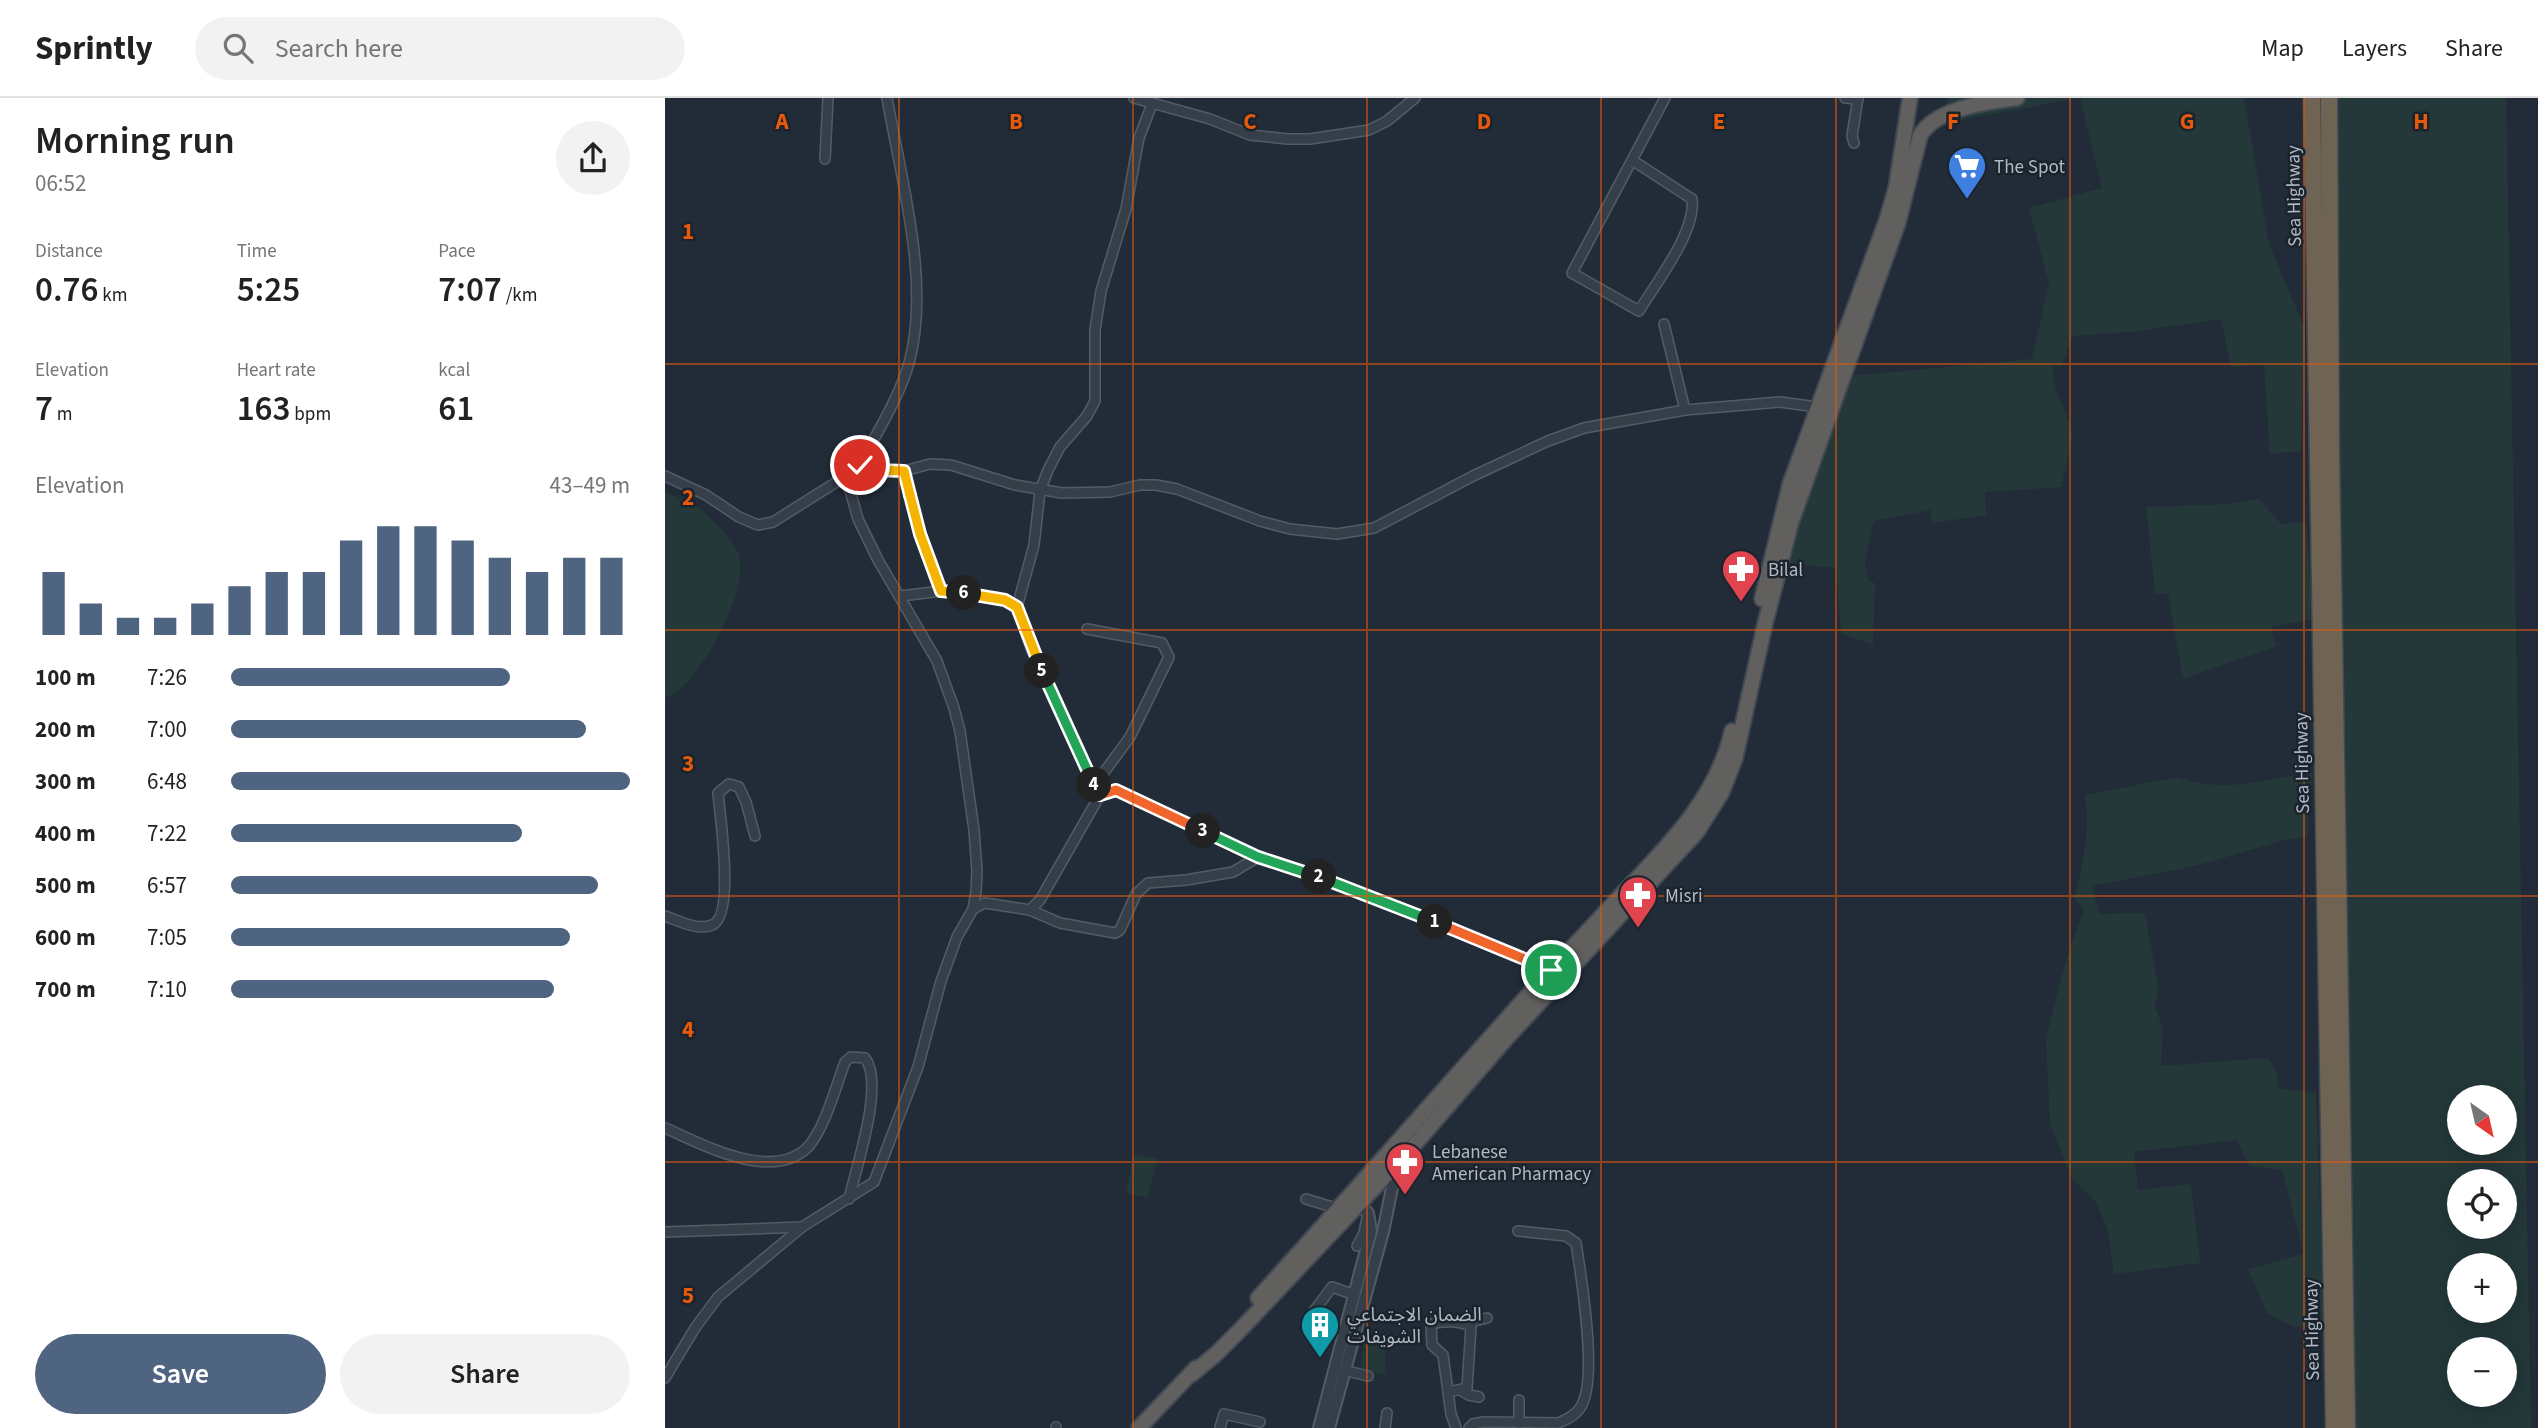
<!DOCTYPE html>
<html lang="en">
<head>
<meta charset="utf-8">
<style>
  :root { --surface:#fff; --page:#f2f2f2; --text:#222; --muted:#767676; --line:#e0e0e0; --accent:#4f6480 }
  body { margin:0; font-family:"Source Sans 3","Noto Sans Arabic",sans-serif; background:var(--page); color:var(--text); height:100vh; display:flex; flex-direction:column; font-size:26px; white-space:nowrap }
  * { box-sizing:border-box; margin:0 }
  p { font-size:23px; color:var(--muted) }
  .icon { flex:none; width:38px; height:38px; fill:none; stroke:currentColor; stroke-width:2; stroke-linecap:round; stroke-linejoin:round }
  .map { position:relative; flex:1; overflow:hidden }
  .panel { display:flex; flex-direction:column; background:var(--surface); width:665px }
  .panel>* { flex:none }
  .needle { width:46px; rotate:146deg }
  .fabs { position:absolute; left:1782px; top:987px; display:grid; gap:14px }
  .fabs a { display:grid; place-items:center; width:70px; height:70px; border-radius:50%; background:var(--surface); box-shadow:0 4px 18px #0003; font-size:35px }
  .pin { position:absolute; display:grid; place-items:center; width:60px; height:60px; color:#fff; margin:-30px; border:4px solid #fff; border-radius:50%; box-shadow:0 2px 7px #0007 }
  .km { position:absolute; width:35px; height:35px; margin:-18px; border-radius:50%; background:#222; color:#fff; font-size:19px; line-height:35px; text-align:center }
  .round { display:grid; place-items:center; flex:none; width:74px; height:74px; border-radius:37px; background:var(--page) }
  .head { display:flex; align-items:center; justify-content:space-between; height:119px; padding:0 35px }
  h1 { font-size:38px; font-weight:600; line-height:52px }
  .metrics { display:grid; grid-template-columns:repeat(3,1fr); gap:10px; height:119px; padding:7px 35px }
  .metrics div { display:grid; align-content:center }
  .metrics b { font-size:35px; font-weight:600 }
  .metrics small { font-size:19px; font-weight:400 }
  .metrics p { font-size:19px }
  .chart { height:196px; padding:14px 35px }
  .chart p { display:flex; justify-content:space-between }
  .chart svg { width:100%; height:126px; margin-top:7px; stroke:var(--accent); stroke-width:6 }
  .cta { display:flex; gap:14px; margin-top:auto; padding:14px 35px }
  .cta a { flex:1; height:80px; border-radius:42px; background:var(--accent); color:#fff; font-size:28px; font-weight:600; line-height:80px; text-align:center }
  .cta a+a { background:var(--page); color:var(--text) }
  ul { padding:0 35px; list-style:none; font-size:23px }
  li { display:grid; grid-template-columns:112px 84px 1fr; align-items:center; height:52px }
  li i { height:18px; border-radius:9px; background:var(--accent) }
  header { display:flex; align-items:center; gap:42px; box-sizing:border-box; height:98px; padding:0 35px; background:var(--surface); border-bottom:2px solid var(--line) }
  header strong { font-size:33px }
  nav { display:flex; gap:38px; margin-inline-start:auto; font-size:24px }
  .search { width:490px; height:63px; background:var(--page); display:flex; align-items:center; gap:18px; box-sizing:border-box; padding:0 24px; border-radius:38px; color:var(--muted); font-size:26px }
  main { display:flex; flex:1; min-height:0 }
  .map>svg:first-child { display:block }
</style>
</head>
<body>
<header>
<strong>Sprintly</strong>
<div class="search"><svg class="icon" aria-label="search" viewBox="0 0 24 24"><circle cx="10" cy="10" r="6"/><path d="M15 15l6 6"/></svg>Search here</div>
<nav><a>Map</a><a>Layers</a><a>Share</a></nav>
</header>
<main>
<section class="panel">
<div class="head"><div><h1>Morning run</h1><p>06:52</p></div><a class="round"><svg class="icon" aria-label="share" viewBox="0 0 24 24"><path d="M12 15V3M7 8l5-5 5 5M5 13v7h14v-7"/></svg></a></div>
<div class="metrics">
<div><p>Distance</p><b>0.76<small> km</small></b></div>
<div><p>Time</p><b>5:25</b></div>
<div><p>Pace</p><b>7:07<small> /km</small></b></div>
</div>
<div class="metrics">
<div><p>Elevation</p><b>7<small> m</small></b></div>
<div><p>Heart rate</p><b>163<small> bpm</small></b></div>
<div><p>kcal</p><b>61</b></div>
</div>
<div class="chart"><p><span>Elevation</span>43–49 m</p>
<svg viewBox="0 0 160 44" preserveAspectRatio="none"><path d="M5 44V22M15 44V33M25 44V38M35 44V38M45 44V33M55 44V27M65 44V22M75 44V22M85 44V11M95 44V6M105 44V6M115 44V11M125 44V17M135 44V22M145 44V17M155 44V17"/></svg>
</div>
<ul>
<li><b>100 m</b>7:26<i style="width:70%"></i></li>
<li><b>200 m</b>7:00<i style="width:89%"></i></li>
<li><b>300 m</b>6:48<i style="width:100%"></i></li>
<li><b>400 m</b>7:22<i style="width:73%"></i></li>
<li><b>500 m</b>6:57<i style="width:92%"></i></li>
<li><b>600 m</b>7:05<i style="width:85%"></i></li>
<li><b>700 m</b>7:10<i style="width:81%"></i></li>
</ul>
<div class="cta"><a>Save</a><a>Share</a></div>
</section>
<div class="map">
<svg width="1873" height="1330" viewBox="0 0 1873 1330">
  <rect width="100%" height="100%" fill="#222c38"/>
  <g fill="#243839" fill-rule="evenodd">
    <path d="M1284,0H1414L1286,24L1267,30Z"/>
    <path d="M1415,0H1579L1604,146L1640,231L1636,353L1605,356L1599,267L1566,269L1556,221L1474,233L1408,238L1396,270L1388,265C1385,290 1402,311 1407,335C1408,341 1398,377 1397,389L1320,394L1321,417L1267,425L1266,412L1209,423L1200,463L1203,483L1210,485L1208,547L1176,535L1171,470L1123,466L1100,460L1174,279L1367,261L1384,185L1364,110L1437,90Z"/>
    <path d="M1655,0H1841L1866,1330H1681L1658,46ZM1794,999H1839V1045H1794ZM1794,1083H1839V1129H1794ZM1794,1167H1839V1213H1794ZM1794,1251H1839V1297H1794Z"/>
    <path d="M0,394C8,398 18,400 25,404C39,412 66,439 73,454C87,487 40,572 14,592C10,595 4,598 0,600Z"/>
    <path d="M1594,401L1617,427L1641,423L1648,521L1606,529L1611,548L1518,581L1503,496L1490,495L1481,409L1564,406Z"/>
    <path d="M1647,674L1642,739L1620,742L1530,768L1427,788L1434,816L1480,815L1493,889L1490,909L1498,930L1496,968L1603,960L1611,973L1614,991L1651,994L1659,1229H1628L1602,1215L1583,1171L1639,1156L1617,1072L1585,1068L1571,1042L1469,1054L1473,1092L1526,1086L1535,1165L1449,1176L1443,1132L1430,1103L1407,1081L1385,1026L1381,941L1399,869L1419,811L1409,799C1419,765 1425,733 1420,697L1513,679C1556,696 1602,682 1647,674Z"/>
    <path d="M469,1056L492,1061L483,1099L461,1095Z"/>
    <path d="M701,1233L721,1236L720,1276L695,1272Z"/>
  </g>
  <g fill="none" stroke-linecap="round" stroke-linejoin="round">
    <g stroke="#535c66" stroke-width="12">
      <g id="minor">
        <path d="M469,0L545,21L585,37L623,41H645L704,32L722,23L750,0"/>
        <path d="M1180,0L1193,1"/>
        <path d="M1189,45L1187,38L1193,0"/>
        <path d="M160,61L163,0"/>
        <path d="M967,62L1027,101C1031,134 991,185 974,213L907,175L1000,0"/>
        <path d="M999,226L1020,312"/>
        <path d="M195,367L211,372L239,373L265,366L286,367L350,387L397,395L445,394L475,387H491L512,391L595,423L625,431L672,436L709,430L808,378L883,343L919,330L1020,312L1115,304L1152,309"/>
        <path d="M239,373L255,436L276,493L340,502L352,509L367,553L435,697"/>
        <path d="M0,378L41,397L74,419L93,427L108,424L181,378L195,367C212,334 234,300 244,265C266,185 236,81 222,0"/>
        <path d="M236,498L276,493"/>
        <path d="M352,509L369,447L375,393L383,372L395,349L422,318L430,303V232L436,193L461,111L474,40L487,6"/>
        <path d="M422,531L497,545L504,559L465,639L429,688"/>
        <path d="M308,811L320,805L365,812L395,825L450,835L455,832L471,796L483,785L521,782L568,774L593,759"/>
        <path d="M365,812L375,802L435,697L451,692L593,759L712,801L886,872"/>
        <path d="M0,818C14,823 33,833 47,827C70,819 55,717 53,695L64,686L74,689L81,704L90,738"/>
        <path d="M0,1030C37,1046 107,1085 143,1049C160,1030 171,988 180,964L186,959L200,960C220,986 191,1069 184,1101"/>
        <path d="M641,1101L674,1111"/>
        <path d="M0,1134L137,1129"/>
        <path d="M692,1148L699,1135L702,1120"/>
        <path d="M649,1213L667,1189L690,1197"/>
        <path d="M802,1225L822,1220"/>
        <path d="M678,1272L703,1278"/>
        <path d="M0,1280L30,1230L53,1199L137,1129L209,1084L253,969L276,883L292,839L308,811L311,794L312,773L309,732L295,633L289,610L272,563L213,462L193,421L181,378"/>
        <path d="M797,1293L804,1297L814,1299"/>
        <path d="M783,1294L802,1290L806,1229C796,1222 777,1223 766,1226L767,1247L778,1257L786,1316L791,1330"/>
        <path d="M854,1302V1325"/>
        <path d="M391,1330V1329"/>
        <path d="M555,1330L559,1316L595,1324"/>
        <path d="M720,1330L722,1315"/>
        <path d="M804,1330L808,1326L819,1324L893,1325C901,1322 910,1318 915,1310C934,1284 916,1178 911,1145L901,1138L853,1133"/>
      </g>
    </g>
    <g stroke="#535c66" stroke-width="14">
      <g id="tertiary">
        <path d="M654,1330L706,1133L703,1115L694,1106"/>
        <path d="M664,1330L718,1134L727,1090L738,1063"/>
      </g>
    </g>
    <g stroke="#404953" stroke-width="18">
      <g id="trunk">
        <path d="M1097,501L1125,386L1222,121L1231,90L1245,0"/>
        <path d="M593,1200C685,1099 774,996 865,895C896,861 928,828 959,794C1004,747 1052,699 1067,633"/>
        <path d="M527,1276L551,1256L576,1231L743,1054L840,942L1032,734L1057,694L1070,661L1100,526L1126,425L1233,125L1255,38C1270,10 1323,4 1352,0"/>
        <path d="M474,1330L531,1270"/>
      </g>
    </g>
    <g stroke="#404953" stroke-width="19">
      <g id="motorway">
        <path d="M1647,0L1669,1330"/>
        <path d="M1664,0L1666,353L1682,1330"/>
      </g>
    </g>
    <use href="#minor" stroke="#353e49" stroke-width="9"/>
    <use href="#tertiary" stroke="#353e49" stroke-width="10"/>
    <use href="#trunk" stroke="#61605e" stroke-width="14"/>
    <use href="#motorway" stroke="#6f6353" stroke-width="16"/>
  </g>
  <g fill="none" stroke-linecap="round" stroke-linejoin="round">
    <g stroke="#fff" stroke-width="14">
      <path id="split-1" d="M770,824L886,872"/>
    </g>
    <g stroke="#fff" stroke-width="14">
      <path id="split-2" d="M654,779L770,824"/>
    </g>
    <g stroke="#fff" stroke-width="14">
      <path id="split-3" d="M538,733L593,759L654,779"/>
    </g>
    <g stroke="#fff" stroke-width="14">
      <path id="split-4" d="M429,687L435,697L451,692L538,733"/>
    </g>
    <g stroke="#fff" stroke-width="14">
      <path id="split-5" d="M377,573L429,687"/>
    </g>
    <g stroke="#fff" stroke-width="14">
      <path id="split-6" d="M299,495L340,502L352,509L377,573"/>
    </g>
    <g stroke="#fff" stroke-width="14">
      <path id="split-7" d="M245,397L255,436L276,493L299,495"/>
    </g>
    <g stroke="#fff" stroke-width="14">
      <path id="split-8" d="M195,367L211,372L239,373L245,397"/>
    </g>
    <use href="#split-1" stroke="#f0652b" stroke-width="9"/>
    <use href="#split-2" stroke="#22a559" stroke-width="9"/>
    <use href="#split-3" stroke="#22a559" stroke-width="9"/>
    <use href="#split-4" stroke="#f0652b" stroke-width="9"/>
    <use href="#split-5" stroke="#22a559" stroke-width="9"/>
    <use href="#split-6" stroke="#f5b400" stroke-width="9"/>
    <use href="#split-7" stroke="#f5b400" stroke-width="9"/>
    <use href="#split-8" stroke="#f5b400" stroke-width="9"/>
  </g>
  <path fill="none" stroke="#e8590c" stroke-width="2" stroke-opacity="0.55" d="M234,0V1330M468,0V1330M702,0V1330M936,0V1330M1171,0V1330M1405,0V1330M1639,0V1330M0,266H1873M0,532H1873M0,798H1873M0,1064H1873"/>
  <defs>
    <g id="supermarket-pin" transform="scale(2.0125)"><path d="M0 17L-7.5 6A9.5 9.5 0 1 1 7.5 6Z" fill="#3f7fe0" stroke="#1b232d"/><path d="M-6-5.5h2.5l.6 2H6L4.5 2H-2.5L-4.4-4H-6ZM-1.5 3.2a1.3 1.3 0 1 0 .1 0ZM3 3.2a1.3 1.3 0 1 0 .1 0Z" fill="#fff"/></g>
    <g id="pharmacy-pin" transform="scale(2.0125)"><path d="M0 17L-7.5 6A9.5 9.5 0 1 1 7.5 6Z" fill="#e0444e" stroke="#1b232d"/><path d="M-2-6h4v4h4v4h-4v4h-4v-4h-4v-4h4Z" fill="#fff"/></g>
    <g id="building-pin" transform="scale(2.0125)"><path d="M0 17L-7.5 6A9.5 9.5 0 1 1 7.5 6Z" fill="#0f9aa8" stroke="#1b232d"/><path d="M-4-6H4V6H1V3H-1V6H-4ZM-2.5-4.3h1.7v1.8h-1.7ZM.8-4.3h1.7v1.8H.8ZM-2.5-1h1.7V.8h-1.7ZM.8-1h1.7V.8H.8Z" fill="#fff"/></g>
  </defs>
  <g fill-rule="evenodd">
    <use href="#supermarket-pin" x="1302" y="68"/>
    <use href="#pharmacy-pin" x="1076" y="471"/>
    <use href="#pharmacy-pin" x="973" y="797"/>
    <use href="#pharmacy-pin" x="740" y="1064"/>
    <use href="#building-pin" x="655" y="1227"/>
  </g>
  <g text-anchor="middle" stroke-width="5" stroke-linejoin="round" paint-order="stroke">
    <g font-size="19" fill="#b0b9c5" stroke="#1b232d" text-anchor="start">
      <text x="1329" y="75">The Spot</text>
      <text x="1103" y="478">Bilal</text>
      <text x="1000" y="804">Misri</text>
      <text x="767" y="1060">Lebanese<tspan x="767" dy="22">American Pharmacy</tspan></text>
      <text x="682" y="1223">الضمان الاجتماعي<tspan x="682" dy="22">الشويفات</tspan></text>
    </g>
    <g font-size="19" fill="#b0b9c5" stroke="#1b232d">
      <text transform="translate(1628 98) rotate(-91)" y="7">Sea Highway</text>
      <text transform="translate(1636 665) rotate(-91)" y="7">Sea Highway</text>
      <text transform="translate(1646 1232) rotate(-91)" y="7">Sea Highway</text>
    </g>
  </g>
  <g font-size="23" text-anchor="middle" font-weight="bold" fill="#e8590c" stroke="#1b232d" stroke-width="5" stroke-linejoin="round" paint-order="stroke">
    <text x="117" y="31">A</text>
    <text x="351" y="31">B</text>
    <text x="585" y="31">C</text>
    <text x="819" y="31">D</text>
    <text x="1054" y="31">E</text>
    <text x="1288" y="31">F</text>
    <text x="1522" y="31">G</text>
    <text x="1756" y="31">H</text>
    <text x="23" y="141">1</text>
    <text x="23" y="407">2</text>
    <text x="23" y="673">3</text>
    <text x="23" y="939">4</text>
    <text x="23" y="1205">5</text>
  </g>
</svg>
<div class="fabs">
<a><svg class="needle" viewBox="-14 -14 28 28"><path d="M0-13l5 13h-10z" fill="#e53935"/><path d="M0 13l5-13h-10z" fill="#767676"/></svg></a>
<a><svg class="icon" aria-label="locate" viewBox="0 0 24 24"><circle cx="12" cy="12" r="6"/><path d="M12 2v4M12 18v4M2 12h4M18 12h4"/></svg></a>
<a>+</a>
<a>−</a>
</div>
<div class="pin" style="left:886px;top:872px;background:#1e9e55"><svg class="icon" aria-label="arrive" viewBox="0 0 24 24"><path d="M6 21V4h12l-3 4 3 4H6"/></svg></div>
<div class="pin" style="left:195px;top:367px;background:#d93025"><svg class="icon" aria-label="check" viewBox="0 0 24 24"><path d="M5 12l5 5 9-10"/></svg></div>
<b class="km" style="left:770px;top:824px">1</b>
<b class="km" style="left:654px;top:779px">2</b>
<b class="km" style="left:538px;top:733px">3</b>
<b class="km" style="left:429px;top:687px">4</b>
<b class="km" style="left:377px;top:573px">5</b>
<b class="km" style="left:299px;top:495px">6</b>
</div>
</main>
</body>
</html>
